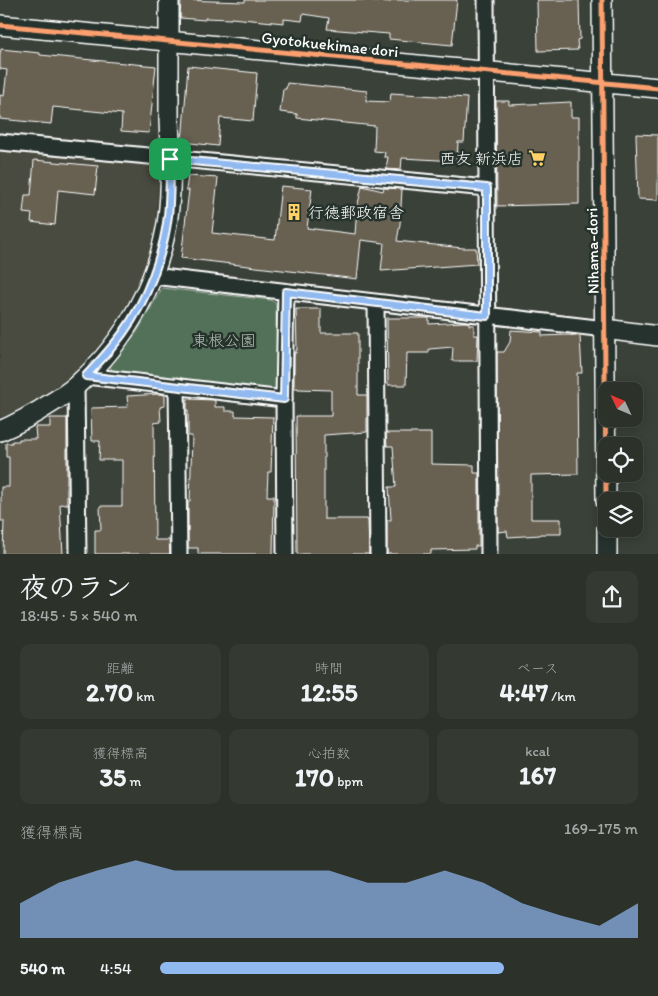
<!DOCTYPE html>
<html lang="ja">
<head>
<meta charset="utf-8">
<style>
  :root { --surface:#2c312a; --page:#343932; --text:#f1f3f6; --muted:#a6a9a8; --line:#484c47; --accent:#90b9f0 }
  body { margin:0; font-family:Itim,"Klee One",sans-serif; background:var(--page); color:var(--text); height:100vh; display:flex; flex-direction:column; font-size:19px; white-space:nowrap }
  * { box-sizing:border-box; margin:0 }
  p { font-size:16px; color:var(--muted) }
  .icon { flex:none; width:28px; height:28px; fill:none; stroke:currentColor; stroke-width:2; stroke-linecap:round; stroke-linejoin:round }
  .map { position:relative; height:554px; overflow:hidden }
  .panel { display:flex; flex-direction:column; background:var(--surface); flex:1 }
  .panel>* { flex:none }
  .needle { width:32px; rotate:314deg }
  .buttons { position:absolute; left:598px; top:382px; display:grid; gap:10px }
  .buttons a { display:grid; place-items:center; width:45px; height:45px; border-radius:10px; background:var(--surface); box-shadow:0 2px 12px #0003,0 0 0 1px var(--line); font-size:25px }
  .pin { position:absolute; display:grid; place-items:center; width:42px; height:42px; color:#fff; margin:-21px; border-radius:10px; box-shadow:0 2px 8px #0006 }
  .round { display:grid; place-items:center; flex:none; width:52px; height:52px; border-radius:10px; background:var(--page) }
  .overview { display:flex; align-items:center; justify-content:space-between; height:85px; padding:0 20px }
  h1 { font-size:28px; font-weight:700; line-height:38px }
  .stats { display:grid; grid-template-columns:repeat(3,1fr); gap:8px; height:85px; padding:5px 20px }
  .stats div { display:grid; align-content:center; border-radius:10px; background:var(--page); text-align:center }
  .stats b { font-size:25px; font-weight:700 }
  .stats small { font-size:14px; font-weight:400 }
  .stats p { font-size:14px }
  .chart { height:140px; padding:10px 20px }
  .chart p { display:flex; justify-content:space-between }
  .chart svg { width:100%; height:90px; margin-top:5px; fill:var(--accent); opacity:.7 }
  ul { padding:0 20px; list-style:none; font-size:16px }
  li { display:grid; grid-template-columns:80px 60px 1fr; align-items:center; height:38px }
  li i { height:12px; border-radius:6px; background:var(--accent) }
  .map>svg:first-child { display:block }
</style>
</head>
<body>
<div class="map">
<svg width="658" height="554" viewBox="0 0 658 554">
  <rect width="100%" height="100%" fill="#3a4138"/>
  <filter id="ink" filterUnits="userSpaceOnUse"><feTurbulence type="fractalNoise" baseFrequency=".02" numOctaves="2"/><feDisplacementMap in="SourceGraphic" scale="10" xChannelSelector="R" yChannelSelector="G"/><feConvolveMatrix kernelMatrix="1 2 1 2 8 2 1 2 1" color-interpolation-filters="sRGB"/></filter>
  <g filter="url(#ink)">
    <path fill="#484b40" d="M0,149L154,165L159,171L155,226L149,251L141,276L127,306L107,336L74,373L45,394L8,415L0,417Z"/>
    <path fill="#537159" stroke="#a9b8ac" d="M162,288L271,300L276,304L277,387L271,390L112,373L110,365L137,332Z"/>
    <g fill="#686151" stroke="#fff">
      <path d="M181,0L245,2V0H364L391,2V0H457L452,45L389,39V34L327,29L329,18L303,14L302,21L284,19V23L231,18V19L205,18V20L180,18Z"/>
      <path d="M537,0H579L580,39L577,40L578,50L538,51Z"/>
      <path d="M1,49L40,53V55L156,66L149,133L121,131L122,114L53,107L51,124L0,119V95L4,96L7,70L0,69V54Z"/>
      <path d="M188,66L257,73L253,121L220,118L218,146L182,142Z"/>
      <path d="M287,83L367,91L366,101L390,102L391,93L467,98L464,142H458L457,161L402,158L401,170L386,169L388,157H384L385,152L374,151L375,126L297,118V114L280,112L283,89H286Z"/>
      <path d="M496,101H509V105L571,102V117H579V204L497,206Z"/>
      <path d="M636,134L658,135V200L638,199Z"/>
      <path d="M34,160L98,166L95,194L58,190L55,225L31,222L32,214L23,213L25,195H31Z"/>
      <path d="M188,176L218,178L212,233L275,240L281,186L312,189L307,228L355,234L357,208L362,186L383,191L384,188L402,189L400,224L397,241L463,248H476L477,264L381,271L384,243L361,240L357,279L181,258L189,190H186Z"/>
      <path d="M296,309H321V333H358V395H367V432L324,435V519H367V520H368L369,554H297L296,416H331V390L298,389V388H294V353H296V350H297Z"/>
      <path d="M387,318H429V324L463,322H469V325H474V335H478L477,361H452L453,347L429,349V353H407L406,385H388Z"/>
      <path d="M511,330L542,332V336L568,335L580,336L582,373H577L578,474L531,475V519H561V534H540V535L508,537L507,531L498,532L497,352H504L510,342Z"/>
      <path d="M159,394L165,395V406L160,407L161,422L154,423L155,540H169L170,554H95V530H101L100,506H122V460H99L100,441H92L91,408L128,407L127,396Z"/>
      <path d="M187,399L215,400V407H225V411H235V416L273,417L271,472H268L267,496H274L273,554H198V548H188V501H190L192,436H188V411H187Z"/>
      <path d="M50,418H67V505L60,504L63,554H3L4,521H1V487H9V457H6V443H12V441H19V439H36L35,427H50Z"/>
      <path d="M386,433H431V464L474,465V473H479V546H475V549L431,550V554H387V520H391L389,487H396L393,446H387Z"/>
    </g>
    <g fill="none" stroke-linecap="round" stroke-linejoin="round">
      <g stroke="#fff" stroke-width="19">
        <g id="minor">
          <path d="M486,0L489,554"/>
          <path d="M0,142L487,188"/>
          <path d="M153,276L605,329"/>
          <path d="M376,303L378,554"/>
          <path d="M86,376L284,399"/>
          <path d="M76,386L78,554"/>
          <path d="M177,386L179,554"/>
          <path d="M285,554L284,399L286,292"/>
        </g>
      </g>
      <g stroke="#fff" stroke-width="22">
        <g id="tertiary">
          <path d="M602,0L606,501"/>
          <path d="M0,25L658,88"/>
          <path d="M605,329L658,336"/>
          <path d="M0,431C19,423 36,413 53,402C62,396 71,391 78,384C126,341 159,281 168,217C172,184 170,150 169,118C169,79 169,39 169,0"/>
          <path d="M607,529V554"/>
        </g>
      </g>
      <use href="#minor" stroke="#26332d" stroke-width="15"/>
      <use href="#tertiary" stroke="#26332d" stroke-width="19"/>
      <g stroke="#26332d" stroke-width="8">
        <g id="cycleway">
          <path d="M602,0L606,501"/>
          <path d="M0,25L658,88"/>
        </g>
      </g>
      <use href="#cycleway" stroke="#fca06f" stroke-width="5"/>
    </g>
  </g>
  <g fill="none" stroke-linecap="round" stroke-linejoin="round" filter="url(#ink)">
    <g stroke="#fff" stroke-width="10">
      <path id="route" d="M170,159L487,188V316L286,292L284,399L86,376C99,362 112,348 123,333C147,300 163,256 168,216C170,197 170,178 170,159Z"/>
    </g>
    <use href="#route" stroke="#90b9f0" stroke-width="6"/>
  </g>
  <defs>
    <g id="supermarket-bare" transform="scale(1.35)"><path d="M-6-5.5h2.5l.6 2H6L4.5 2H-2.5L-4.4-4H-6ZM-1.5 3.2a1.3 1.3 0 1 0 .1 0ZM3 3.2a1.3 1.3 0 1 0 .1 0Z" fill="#ffd166" stroke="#26332d" stroke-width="2.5" paint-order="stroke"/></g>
    <g id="building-bare" transform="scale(1.35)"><path d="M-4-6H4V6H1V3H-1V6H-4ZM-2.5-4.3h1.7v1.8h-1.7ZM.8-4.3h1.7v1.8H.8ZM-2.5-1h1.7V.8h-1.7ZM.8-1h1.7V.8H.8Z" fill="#ffd166" stroke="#26332d" stroke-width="2.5" paint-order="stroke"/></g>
  </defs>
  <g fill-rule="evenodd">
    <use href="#supermarket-bare" x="537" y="158"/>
    <use href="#building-bare" x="294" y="212"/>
  </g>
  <g text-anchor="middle" stroke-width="5" stroke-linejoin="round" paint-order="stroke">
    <g font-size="16" fill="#fff" stroke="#26332d">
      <text transform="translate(330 44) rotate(6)" y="6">Gyotokuekimae dori</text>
      <text transform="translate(592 251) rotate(-91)" y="6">Nihama-dori</text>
    </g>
    <g font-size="16" fill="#fff" stroke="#26332d" text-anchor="end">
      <text x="523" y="164">西友 新浜店</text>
      <text x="308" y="218" text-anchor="start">行徳郵政宿舎</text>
    </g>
    <g font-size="16" fill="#b2bfb4" stroke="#26332d">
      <text x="224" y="346">東根公園</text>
    </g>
  </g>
</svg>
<div class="buttons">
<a><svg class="needle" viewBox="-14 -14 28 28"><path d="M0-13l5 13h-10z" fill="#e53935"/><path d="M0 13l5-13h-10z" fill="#a6a9a8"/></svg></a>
<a><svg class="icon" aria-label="locate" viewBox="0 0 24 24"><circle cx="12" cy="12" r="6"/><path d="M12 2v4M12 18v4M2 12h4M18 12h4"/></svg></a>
<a><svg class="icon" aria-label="layers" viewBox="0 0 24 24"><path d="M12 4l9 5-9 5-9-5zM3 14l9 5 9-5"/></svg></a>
</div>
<div class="pin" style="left:170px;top:159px;background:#1e9e55"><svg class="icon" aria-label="arrive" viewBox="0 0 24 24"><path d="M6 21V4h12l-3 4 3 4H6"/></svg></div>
</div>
<section class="panel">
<div class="overview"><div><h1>夜のラン</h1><p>18:45 · 5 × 540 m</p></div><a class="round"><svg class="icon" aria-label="share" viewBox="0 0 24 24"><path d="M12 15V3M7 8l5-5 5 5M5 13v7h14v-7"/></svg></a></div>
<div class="stats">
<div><p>距離</p><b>2.70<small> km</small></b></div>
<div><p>時間</p><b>12:55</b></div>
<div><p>ペース</p><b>4:47<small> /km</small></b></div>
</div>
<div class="stats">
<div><p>獲得標高</p><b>35<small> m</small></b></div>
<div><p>心拍数</p><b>170<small> bpm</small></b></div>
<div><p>kcal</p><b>167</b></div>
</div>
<div class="chart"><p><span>獲得標高</span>169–175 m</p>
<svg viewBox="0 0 160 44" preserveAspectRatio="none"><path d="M0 44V27L10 17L20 11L30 6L40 11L50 11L60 11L70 11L80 11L90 17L100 17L110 11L120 17L130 27L140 33L150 38L160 27V44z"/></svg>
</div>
<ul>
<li><b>540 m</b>4:54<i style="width:72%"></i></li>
</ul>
</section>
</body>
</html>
